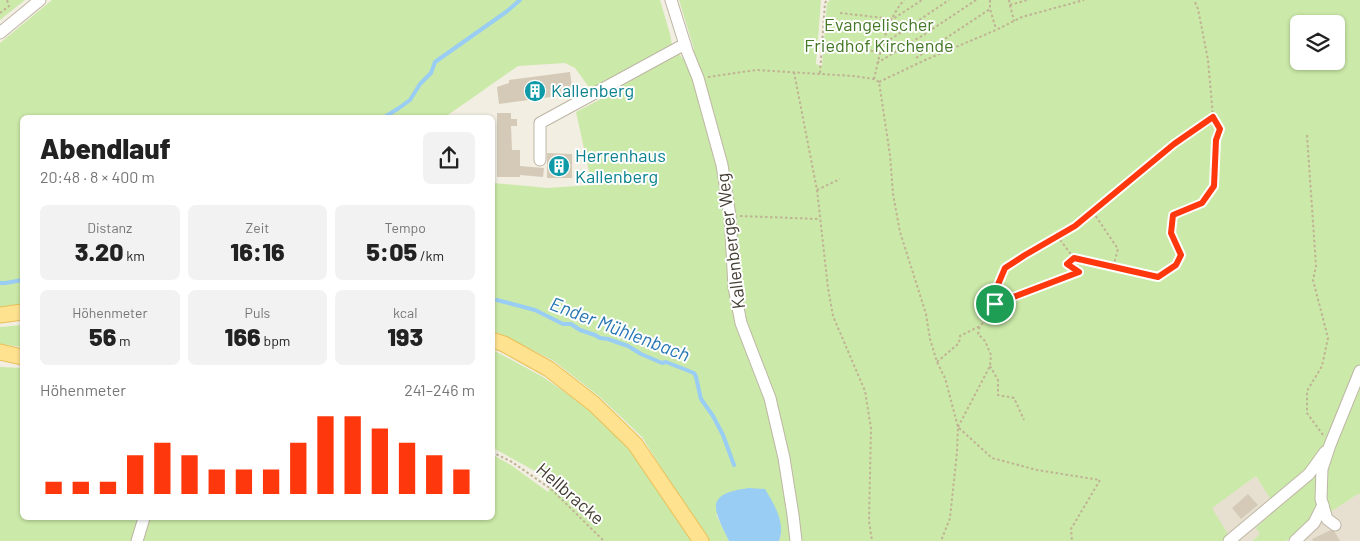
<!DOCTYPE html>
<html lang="de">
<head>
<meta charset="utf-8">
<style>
  :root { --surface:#fff; --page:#f2f2f2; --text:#222; --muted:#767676; --accent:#ff370d }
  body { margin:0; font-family:Barlow,sans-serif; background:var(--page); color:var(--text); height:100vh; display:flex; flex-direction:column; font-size:19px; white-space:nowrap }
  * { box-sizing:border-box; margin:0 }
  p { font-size:16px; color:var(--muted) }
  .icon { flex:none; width:28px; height:28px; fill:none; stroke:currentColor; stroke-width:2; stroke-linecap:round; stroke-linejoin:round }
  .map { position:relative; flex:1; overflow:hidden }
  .details { position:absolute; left:20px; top:115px; width:475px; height:405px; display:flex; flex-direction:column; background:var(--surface); border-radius:8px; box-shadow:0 1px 4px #0004 }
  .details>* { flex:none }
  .buttons { position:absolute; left:1290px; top:15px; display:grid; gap:10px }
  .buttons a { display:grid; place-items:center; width:55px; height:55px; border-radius:8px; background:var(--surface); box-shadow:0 1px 4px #0004; font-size:25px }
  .pin { position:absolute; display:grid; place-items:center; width:42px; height:42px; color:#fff; margin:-21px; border:2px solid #fff; border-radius:50%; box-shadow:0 1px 5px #0007 }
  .round { display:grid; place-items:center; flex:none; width:52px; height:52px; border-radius:8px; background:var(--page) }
  .head { display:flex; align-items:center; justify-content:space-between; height:85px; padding:0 20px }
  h1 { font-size:28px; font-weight:800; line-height:38px }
  .metrics { display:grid; grid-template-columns:repeat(3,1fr); gap:8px; height:85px; padding:5px 20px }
  .metrics div { display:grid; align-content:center; border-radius:8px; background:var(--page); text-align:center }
  .metrics b { font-size:25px; font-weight:800 }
  .metrics small { font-size:14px; font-weight:400 }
  .metrics p { font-size:14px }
  .chart { height:140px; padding:10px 20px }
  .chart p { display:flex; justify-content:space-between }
  .chart svg { width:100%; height:90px; margin-top:5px; stroke:var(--accent); stroke-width:6 }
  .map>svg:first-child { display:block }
</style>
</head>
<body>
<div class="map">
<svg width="1360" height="541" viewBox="0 0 1360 541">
  <rect width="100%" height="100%" fill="#f2eee2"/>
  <g fill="#e7e0d0">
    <path d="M1256,476L1277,508L1260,534L1252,541H1232L1211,508Z"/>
    <path d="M1358,494H1360V541H1286Z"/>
  </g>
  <g fill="#cbe9a8" fill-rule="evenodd">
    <path d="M0,0H25L0,20Z"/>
    <path d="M52,0H660L670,34L672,45L591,90L575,68L565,63L518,66L445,117L22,118V306L0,308V43Z"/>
    <path d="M679,0H821L816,64L822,66L827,3L830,0H1360V494H1358L1286,541H1252L1260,534L1256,528L1276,508L1256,476L1212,508L1232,541H779L781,535L716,514L729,541H707L642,437L600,397L554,361L507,337L493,331V183L548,188L592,185L576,112L599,100L678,52L682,58L694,49ZM1299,24H1336V61H1299Z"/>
    <path d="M22,325V347L0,344V327Z"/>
    <path d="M493,350L543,377L589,409L631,449L692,541H139L143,525L136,524L131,541H0V367L22,368V518H492L493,455L511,465L548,492L553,481L493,448Z"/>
  </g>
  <path fill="#9acdf3" d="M749,488L765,489C774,504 786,523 779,541H729C713,508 704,494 749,488Z"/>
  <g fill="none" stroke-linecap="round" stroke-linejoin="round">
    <g stroke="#9acdf3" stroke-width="4">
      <path d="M383,118L399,108L410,100L420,84L431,73L435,62L506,12L520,0"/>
      <path d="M0,283H6L22,280"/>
      <path d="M497,300L535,310L563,324H571L580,330L595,335L600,338L608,339L628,346L641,354L662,363L666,362L694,373L696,377L701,399L713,416L723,435L734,465"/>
    </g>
  </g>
  <g fill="#d4cab7">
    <path d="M570,72L573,94L499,104L497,87L509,83V80Z"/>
    <path d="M497,113H511V119H517V126H511L512,150H520V166L544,168L543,177L520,175V177H497Z"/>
    <path d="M547,153L572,154V178H547Z"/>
    <path d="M1248,494L1258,505L1241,519L1232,508Z"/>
    <path d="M1333,529L1340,541H1313L1312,539Z"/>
  </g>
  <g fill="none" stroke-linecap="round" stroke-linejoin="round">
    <g stroke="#beb6a5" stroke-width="13">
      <g id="minor">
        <path d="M671,0L687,51L698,78L722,165L730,216L734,287L741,323L770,398L784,458L793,515L796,541"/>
        <path d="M0,33L40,0"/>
        <path d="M540,160V123L685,44"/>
        <path d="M1335,525L1327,519L1321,499L1322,469L1330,445L1360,371"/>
        <path d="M137,541L144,518"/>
        <path d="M1229,541L1309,474L1325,452"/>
        <path d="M1295,541L1314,523L1323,505"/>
      </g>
    </g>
    <g stroke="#e9c15a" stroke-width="17">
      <g id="major">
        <path d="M0,315L22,312"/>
        <path d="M492,340L504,344L549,369L594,404L635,444L701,541"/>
        <path d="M0,352L22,357"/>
      </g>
    </g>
    <g stroke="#c0b295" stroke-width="2" stroke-dasharray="2.5 2.5" stroke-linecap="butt">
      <path d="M990,0V9L996,29"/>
      <path d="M1009,0L1010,5L1027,0"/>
      <path d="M1010,5L1014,21"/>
      <path d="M0,13L9,6L7,0"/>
      <path d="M840,13L893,19L922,0"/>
      <path d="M882,45L949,0"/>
      <path d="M836,46L881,52"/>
      <path d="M916,58L990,9"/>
      <path d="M877,63L925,34L976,0"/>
      <path d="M794,72L817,190L828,288L833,316L865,391L871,428L869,521L872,541"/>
      <path d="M820,73L825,3L827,0"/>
      <path d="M708,77L756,70L853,76L874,79L879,82L890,155L893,194L900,232L926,314L930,339L937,362L945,378L958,427L957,452L950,518L941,541"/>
      <path d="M874,79C880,53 886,21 904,0"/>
      <path d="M879,82L923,61L996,30L1022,17L1084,0"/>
      <path d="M1307,135L1316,266L1313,280L1328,338L1322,366L1307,391V413L1323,435"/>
      <path d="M817,190L840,179"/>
      <path d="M1093,212L1118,249L1113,267"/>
      <path d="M740,216L819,219"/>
      <path d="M1057,236L1074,258L1067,264L1078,272"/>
      <path d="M1074,258L1158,277L1176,265L1181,255L1171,233L1173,215L1202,203L1214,186L1216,140L1220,129L1213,117"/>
      <path d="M995,304L994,294L1005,268L1025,255L1075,226L1174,144L1213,117L1208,60L1198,9L1194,0"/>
      <path d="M937,362L959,343L960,336L980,326"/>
      <path d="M990,366L998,380V395L1014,398L1024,420"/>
      <path d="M958,427L990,366L991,355L985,341L978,334L980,326L985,321L987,311L995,304L1079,273"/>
      <path d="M959,428L992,458L1037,470L1100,480L1071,529L1072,541"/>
      <path d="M492,452L512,462L551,489L604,541"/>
    </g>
    <use href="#minor" stroke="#fff" stroke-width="11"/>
    <use href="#major" stroke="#ffe28f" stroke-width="15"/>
  </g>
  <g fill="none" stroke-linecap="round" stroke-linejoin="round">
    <g stroke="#fff" stroke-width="10">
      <path id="route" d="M1213,117L1220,129L1216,140L1214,186L1202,203L1173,215L1171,233L1181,255L1176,265L1158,277L1074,258L1067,264L1079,272L995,304L994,294L1005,268L1025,255L1075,226L1174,144Z"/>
    </g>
    <use href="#route" stroke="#ff370d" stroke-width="6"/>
  </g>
  <defs>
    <g id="building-disc" transform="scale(1.125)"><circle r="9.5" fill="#0f9aa8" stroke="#fff"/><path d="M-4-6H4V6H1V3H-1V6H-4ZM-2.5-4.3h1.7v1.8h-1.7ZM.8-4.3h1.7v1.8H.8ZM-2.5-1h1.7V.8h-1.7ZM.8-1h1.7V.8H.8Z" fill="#fff"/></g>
  </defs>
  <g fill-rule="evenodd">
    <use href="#building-disc" x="535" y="91"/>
    <use href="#building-disc" x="559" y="166"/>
  </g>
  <g text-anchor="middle" stroke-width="4" stroke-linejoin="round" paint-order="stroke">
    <g font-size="18" fill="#427824" stroke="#fff">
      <text x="879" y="31">Evangelischer<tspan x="879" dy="21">Friedhof Kirchende</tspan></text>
    </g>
    <g font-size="18" fill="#0d838f" stroke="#fff" text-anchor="start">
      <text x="551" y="97">Kallenberg</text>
      <text x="575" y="162">Herrenhaus<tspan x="575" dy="21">Kallenberg</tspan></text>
    </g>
    <g font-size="18" fill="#443e33" stroke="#fff">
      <text transform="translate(731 241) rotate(-97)" y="6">Kallenberger Weg</text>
      <text transform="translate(570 494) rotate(41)" y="6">Hellbracke</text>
    </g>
    <g font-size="19" font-style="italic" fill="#2776b4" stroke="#fff">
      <text transform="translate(620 329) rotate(21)" y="7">Ender Mühlenbach</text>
    </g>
  </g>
</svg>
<div class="buttons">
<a><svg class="icon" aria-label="layers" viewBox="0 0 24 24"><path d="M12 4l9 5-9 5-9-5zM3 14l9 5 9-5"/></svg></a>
</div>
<div class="pin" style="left:995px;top:304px;background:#1e9e55"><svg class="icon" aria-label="arrive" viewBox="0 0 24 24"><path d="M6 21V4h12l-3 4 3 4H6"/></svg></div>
<section class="details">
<div class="head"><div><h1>Abendlauf</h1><p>20:48 · 8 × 400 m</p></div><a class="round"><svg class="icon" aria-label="share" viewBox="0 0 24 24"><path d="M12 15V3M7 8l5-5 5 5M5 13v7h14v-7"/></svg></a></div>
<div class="metrics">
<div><p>Distanz</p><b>3.20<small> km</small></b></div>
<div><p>Zeit</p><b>16:16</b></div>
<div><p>Tempo</p><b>5:05<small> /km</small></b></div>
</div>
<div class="metrics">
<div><p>Höhenmeter</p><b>56<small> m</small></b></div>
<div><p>Puls</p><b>166<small> bpm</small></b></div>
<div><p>kcal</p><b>193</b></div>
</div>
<div class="chart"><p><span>Höhenmeter</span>241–246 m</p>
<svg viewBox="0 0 160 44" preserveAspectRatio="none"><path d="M5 44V38M15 44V38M25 44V38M35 44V25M45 44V19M55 44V25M65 44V32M75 44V32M85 44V32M95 44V19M105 44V6M115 44V6M125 44V12M135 44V19M145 44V25M155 44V32"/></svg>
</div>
</section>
</div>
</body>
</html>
